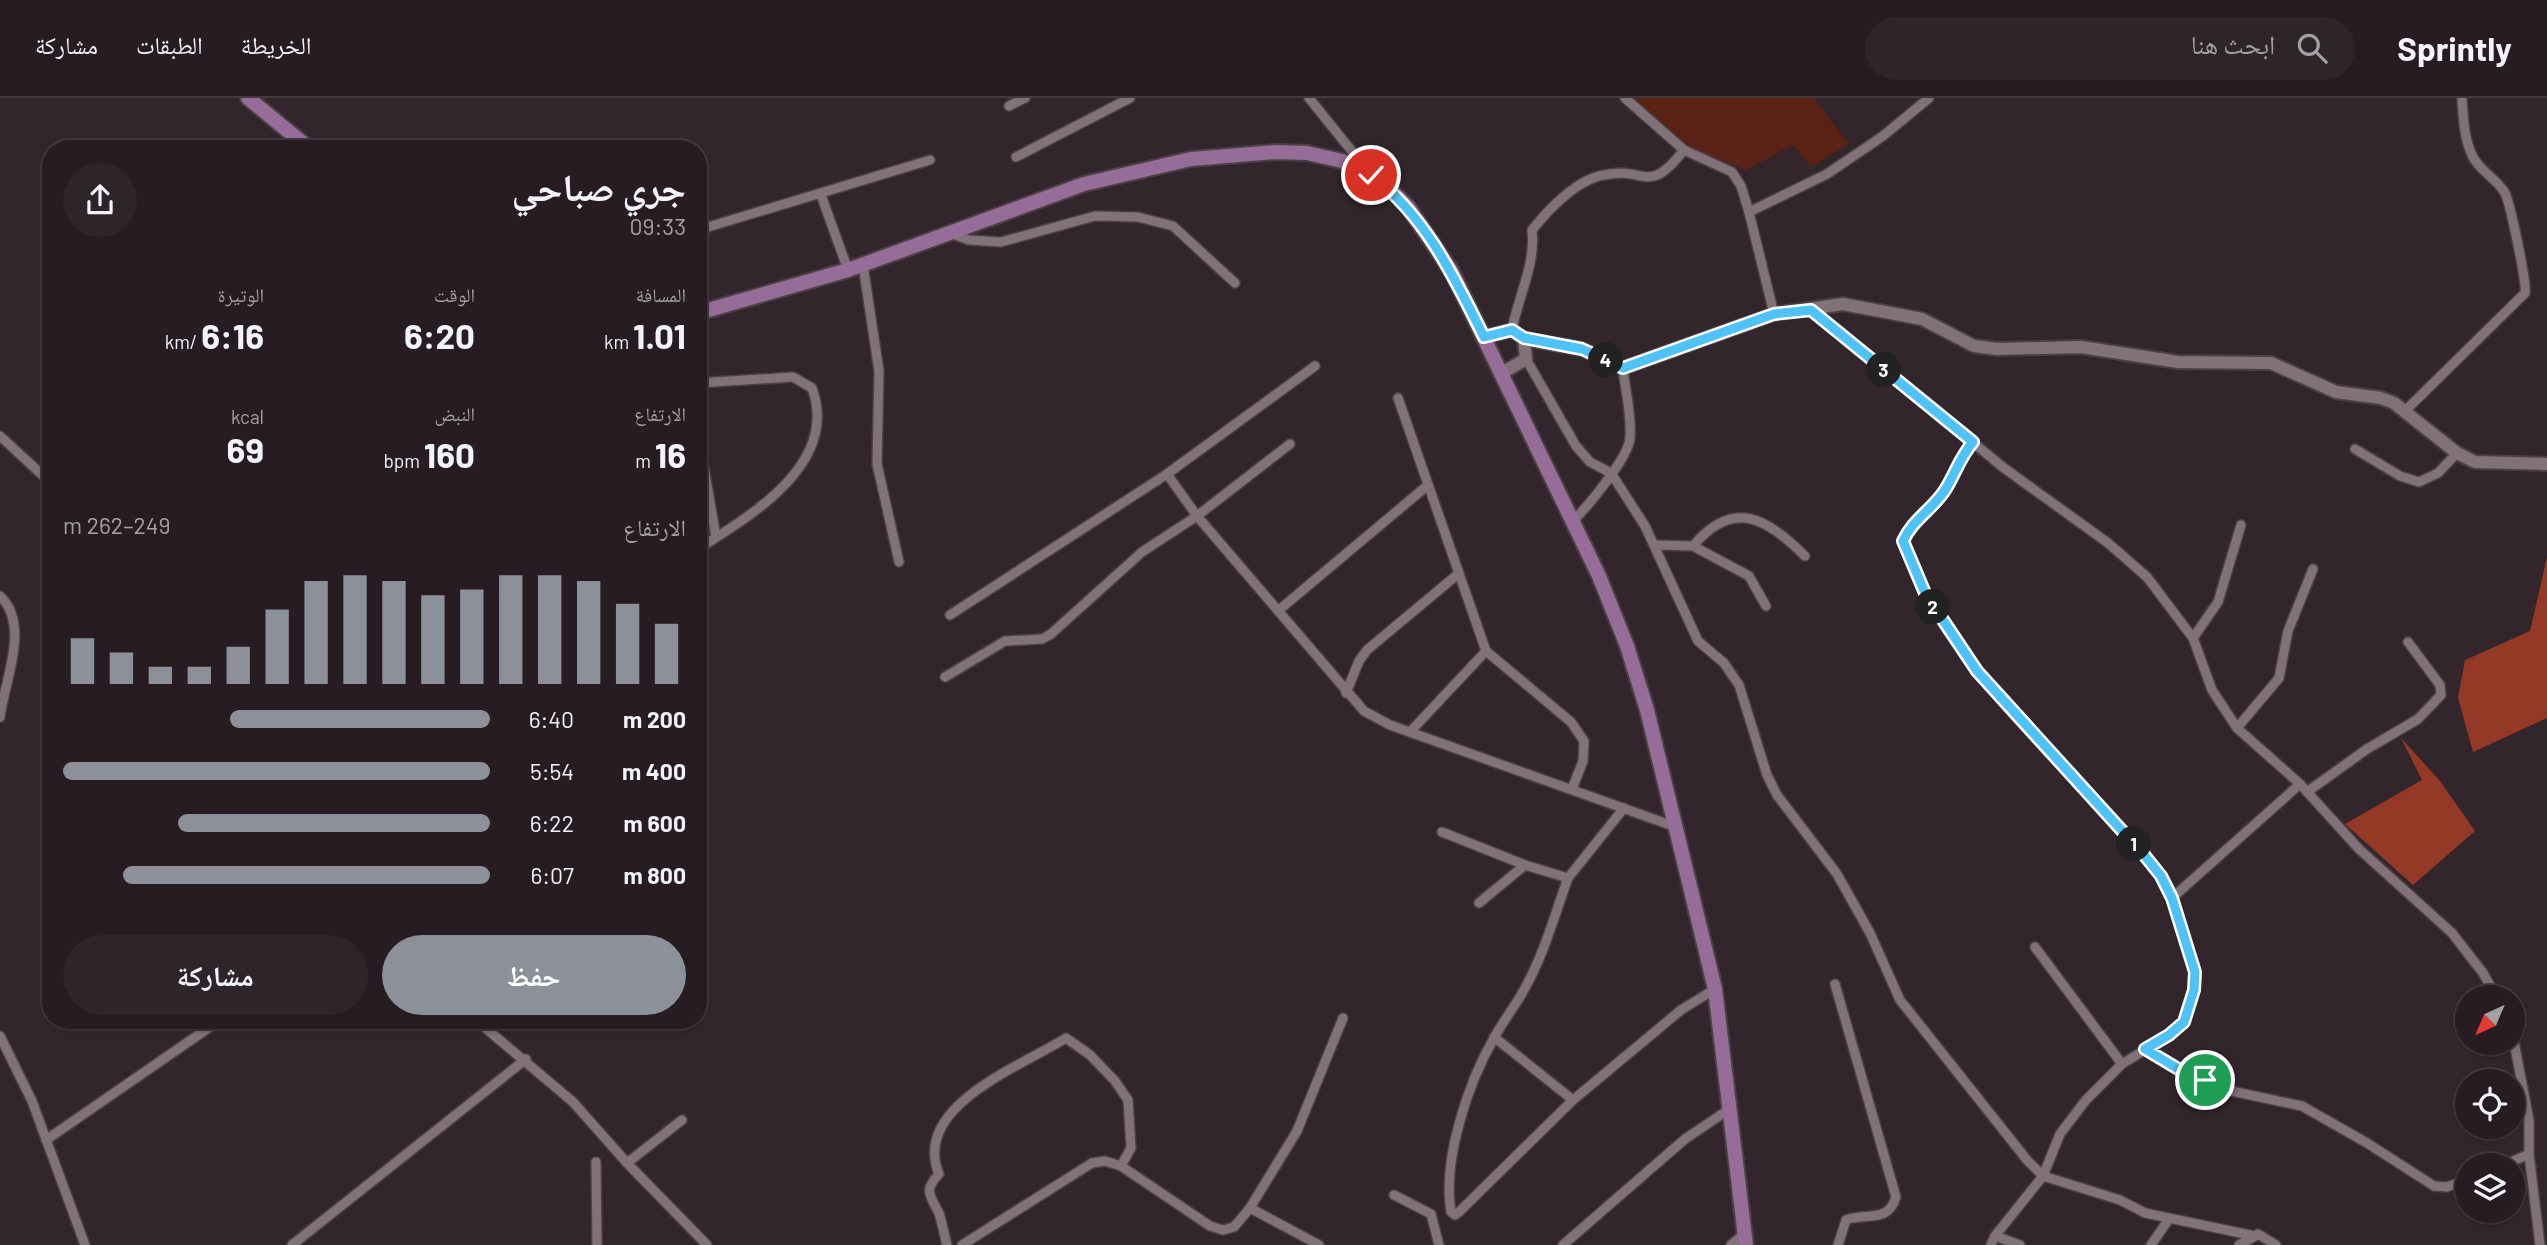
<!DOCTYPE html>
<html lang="ar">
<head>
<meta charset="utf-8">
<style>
  :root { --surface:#261c21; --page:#2e252a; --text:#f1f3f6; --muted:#a4a1a5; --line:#423a3f; --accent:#8c9099 }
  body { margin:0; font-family:Barlow,"Noto Naskh Arabic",sans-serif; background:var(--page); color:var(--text); direction:rtl; height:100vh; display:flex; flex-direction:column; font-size:26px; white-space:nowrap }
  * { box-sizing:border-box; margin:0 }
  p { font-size:23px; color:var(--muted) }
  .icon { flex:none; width:38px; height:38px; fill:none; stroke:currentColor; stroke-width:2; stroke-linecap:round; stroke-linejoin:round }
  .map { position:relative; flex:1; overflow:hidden; direction:ltr }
  .side { position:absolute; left:42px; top:42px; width:665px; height:889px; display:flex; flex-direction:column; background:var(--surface); border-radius:28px; box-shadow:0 2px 5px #0004,0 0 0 2px var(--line); direction:rtl }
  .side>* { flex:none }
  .needle { width:46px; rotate:224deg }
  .controls { position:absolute; left:2455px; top:887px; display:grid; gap:14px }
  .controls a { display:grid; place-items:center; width:70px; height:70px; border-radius:50%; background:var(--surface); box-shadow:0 2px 5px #0004,0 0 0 2px var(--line); font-size:35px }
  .pin { position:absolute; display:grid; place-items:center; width:60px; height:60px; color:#fff; margin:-30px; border:4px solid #fff; border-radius:50%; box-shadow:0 2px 7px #0007 }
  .km { position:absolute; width:35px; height:35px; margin:-18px; border-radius:50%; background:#222; color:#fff; font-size:19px; line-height:35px; text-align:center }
  .round { display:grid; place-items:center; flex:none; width:74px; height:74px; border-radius:37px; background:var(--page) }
  .head { display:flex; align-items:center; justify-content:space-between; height:119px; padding:0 21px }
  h1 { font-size:38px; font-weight:700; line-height:52px }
  .stats { display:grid; grid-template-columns:repeat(3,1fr); gap:10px; height:119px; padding:7px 21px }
  .stats div { display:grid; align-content:center }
  .stats b { font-size:35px; font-weight:700 }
  .stats small { font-size:19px; font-weight:400 }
  .stats p { font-size:19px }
  .chart { height:196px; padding:14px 21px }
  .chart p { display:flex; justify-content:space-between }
  .chart svg { width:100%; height:126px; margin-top:7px; stroke:var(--accent); stroke-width:6 }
  .button { display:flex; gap:14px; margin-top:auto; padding:14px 21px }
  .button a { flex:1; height:80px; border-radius:42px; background:var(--accent); color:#fff; font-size:28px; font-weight:700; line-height:80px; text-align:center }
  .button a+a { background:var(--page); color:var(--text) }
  ul { padding:0 21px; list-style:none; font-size:23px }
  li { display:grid; grid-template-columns:112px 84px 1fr; align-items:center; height:52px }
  li i { height:18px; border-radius:9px; background:var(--accent) }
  header { display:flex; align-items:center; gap:42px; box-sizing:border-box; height:98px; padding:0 35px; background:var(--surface); border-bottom:2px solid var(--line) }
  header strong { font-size:33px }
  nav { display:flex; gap:38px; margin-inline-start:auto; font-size:24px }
  .search { width:490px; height:63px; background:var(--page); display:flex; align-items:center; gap:18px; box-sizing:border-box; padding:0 24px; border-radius:38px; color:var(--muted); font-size:26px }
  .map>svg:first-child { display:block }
</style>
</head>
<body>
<header>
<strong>Sprintly</strong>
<div class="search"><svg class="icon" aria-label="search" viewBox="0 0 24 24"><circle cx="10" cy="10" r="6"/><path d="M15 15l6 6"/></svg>ابحث هنا</div>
<nav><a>الخريطة</a><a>الطبقات</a><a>مشاركة</a></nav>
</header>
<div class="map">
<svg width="2547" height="1147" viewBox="0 0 2547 1147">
  <rect width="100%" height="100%" fill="#32262c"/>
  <path fill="#592215" d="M1631,0H1814L1849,46L1811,69L1793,47L1746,72L1688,49Z"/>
  <g fill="#933925">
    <path d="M2547,459V620L2473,654L2458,600L2465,562L2530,533Z"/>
    <path d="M2401,640L2440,683L2475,733L2413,787L2345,726L2422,682Z"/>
  </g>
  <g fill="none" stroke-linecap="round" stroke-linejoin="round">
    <g stroke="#4b4145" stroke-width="12">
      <g id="street">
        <path d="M1309,0L1367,72"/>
        <path d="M1625,0L1684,52L1732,74L1741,88L1749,114L1774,216"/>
        <path d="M1009,8L1025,0"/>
        <path d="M1016,59L1130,0"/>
        <path d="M821,97L848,172"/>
        <path d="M1749,114L1827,76L1883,38L1929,0"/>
        <path d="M698,132L930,62"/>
        <path d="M950,135L969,142L1001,144L1095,118L1138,119L1173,128L1235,185"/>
        <path d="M863,167L879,273L877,366L899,464"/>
        <path d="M1811,212L2004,370L2108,445L2147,479L2193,540L2212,592L2237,630L2300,686L2359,751L2452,835L2483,875L2497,900"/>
        <path d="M1512,232C1518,199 1536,166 1532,132C1548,112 1577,81 1604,77C1647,68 1647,99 1684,52"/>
        <path d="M1526,261L1576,348L1590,364L1611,375L1645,428L1698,543L1724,565L1739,587L1767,677L1777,697L1837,776L1870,835L1900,902L2027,1062L2043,1078L2120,1102L2145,1115L2255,1138L2258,1136L2276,1147"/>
        <path d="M1315,268L1167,376L1197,418L1364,613L1390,627L1676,729"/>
        <path d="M698,285L793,279L812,290C840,366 750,418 698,451"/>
        <path d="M1398,300L1486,553L1571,624L1584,643L1583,663L1572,691"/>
        <path d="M2405,313L2525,195C2527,185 2510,105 2505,95C2497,81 2480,73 2473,59C2464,42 2463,18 2462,0"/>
        <path d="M698,335L716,439"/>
        <path d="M0,338L51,385"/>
        <path d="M1973,344C1960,359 1955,376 1945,392C1932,412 1913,421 1903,443C1911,461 1916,479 1926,497C1986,604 2084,683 2161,778L2172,800L2195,874L2194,892L2184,924L2169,937L2122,966L2086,1002L2060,1036L2043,1078L1995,1138L1991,1147"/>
        <path d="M2355,351L2400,378L2419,384L2438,375L2457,355"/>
        <path d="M1573,423C1588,408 1629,359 1630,340C1632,317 1625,292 1623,270"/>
        <path d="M1655,447L1693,448L1749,478L1766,508"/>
        <path d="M1693,448C1734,399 1767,421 1805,458"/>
        <path d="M0,498C31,527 4,584 0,619"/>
        <path d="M1279,512L1428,387"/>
        <path d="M950,517L1167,376"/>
        <path d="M2193,540L2218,504L2241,427"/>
        <path d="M945,579L1005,543L1042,541L1051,536L1142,454L1197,418L1290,346"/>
        <path d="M1346,595L1359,563L1367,552L1458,476"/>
        <path d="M2237,630L2279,580L2288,533L2313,471"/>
        <path d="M1410,634L1486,553"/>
        <path d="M2307,694L2367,651L2418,621L2441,597L2440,587L2408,544"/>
        <path d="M1442,734L1525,767L1568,780L1624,710"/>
        <path d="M1568,780C1555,816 1544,856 1525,890C1516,907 1503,923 1494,940C1468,985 1442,1063 1451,1114L1455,1117L1460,1113L1573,1002L1681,912L1715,891"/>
        <path d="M2172,800L2300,686"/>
        <path d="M1479,805L1525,767"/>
        <path d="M2035,849L2122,966"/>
        <path d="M1835,886L1896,1099C1888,1126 1866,1114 1846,1122L1838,1147"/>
        <path d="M476,922L573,1004L627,1065L707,1147"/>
        <path d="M0,938L32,1003L85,1147"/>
        <path d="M1494,939L1573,1002"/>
        <path d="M2513,939L2529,1022V1056L2540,1147"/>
        <path d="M2145,951L2190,978L2222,991L2302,1008L2367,1045L2434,1088L2447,1089L2468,1081"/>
        <path d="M46,1042L220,922"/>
        <path d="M596,1064L597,1147"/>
        <path d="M627,1065L682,1022"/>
        <path d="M2502,1068L2529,1056"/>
        <path d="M1394,1097L1431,1116L1439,1147"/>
        <path d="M1250,1110L1319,1147"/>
        <path d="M1995,1138L2020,1147"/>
        <path d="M292,1147L526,961"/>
        <path d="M947,1147C945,1140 941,1120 939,1115C930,1097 923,1093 939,1076C911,1008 1022,968 1066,940L1090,957L1115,983L1128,1002L1131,1050L1121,1068"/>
        <path d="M962,1147L1092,1065L1105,1063L1121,1068L1210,1128L1223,1132L1234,1129L1250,1110L1297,1033L1343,920"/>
        <path d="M1563,1147L1685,1041L1731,1010"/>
        <path d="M1731,1147L1744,1136"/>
        <path d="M2151,1147L2169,1121"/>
        <path d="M2239,1147L2255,1138"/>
      </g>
    </g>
    <g stroke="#4b4145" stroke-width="16">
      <g id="secondary">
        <path d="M1484,239L1512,232L1524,241L1582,251L1623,270L1774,216L1843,206L1922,221L1974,248L1997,251L2081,249L2178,264L2271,265L2336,294L2381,300L2394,305L2457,355L2475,364L2547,366"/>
        <path d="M1500,276L1526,261L1524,241"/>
      </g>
    </g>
    <g stroke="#4b4145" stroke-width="18">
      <g id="primary">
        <path d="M248,0L310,51"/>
        <path d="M698,215L848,172L1084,86L1191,61L1276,54L1307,55L1342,63L1371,77L1390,91L1408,109L1452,174L1599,478L1627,548L1647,612L1715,891L1746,1147"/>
      </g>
    </g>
    <use href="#street" stroke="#817179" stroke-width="9"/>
    <use href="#secondary" stroke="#817179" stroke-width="12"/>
    <use href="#primary" stroke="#966c98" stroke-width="14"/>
  </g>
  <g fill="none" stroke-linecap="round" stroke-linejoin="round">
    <g stroke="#fff" stroke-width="14">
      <path id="route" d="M1371,77C1426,118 1454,179 1484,239L1512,232L1524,240L1582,251L1623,270L1774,216L1811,212L1973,344C1960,359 1955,376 1945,392C1932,412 1913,421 1903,443L1925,495L1977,573L2145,758L2161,778L2172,800L2195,874L2194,892L2184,924L2169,937L2145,951L2190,978L2205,982"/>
    </g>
    <use href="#route" stroke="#4fc3f7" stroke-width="9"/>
  </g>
</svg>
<div class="controls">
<a><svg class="needle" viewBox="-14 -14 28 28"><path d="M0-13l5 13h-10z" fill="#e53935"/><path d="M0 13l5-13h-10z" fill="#a4a1a5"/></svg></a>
<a><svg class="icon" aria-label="locate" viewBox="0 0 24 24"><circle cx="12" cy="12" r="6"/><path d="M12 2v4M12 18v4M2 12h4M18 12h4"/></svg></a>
<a><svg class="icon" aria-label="layers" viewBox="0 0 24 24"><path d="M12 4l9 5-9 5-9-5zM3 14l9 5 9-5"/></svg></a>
</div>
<div class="pin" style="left:2205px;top:982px;background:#1e9e55"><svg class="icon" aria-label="arrive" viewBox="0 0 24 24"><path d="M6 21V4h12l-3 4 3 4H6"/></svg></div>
<div class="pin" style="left:1371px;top:77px;background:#d93025"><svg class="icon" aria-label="check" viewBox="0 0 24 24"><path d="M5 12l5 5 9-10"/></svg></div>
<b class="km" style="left:2134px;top:746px">1</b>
<b class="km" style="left:1933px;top:509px">2</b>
<b class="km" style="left:1884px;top:272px">3</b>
<b class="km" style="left:1606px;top:262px">4</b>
<section class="side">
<div class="head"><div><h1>جري صباحي</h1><p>09:33</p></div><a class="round"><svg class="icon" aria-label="share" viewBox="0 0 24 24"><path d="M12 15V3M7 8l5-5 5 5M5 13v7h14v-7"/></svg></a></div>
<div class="stats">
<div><p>المسافة</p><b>1.01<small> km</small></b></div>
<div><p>الوقت</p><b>6:20</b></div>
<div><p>الوتيرة</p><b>6:16<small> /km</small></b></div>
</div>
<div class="stats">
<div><p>الارتفاع</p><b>16<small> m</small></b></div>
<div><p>النبض</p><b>160<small> bpm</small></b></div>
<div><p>kcal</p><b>69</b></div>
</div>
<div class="chart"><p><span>الارتفاع</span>249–262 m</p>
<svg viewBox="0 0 160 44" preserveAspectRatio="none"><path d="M5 44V28M15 44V33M25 44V38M35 44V38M45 44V31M55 44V18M65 44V8M75 44V6M85 44V8M95 44V13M105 44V11M115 44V6M125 44V6M135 44V8M145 44V16M155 44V23"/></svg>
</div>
<ul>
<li><b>200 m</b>6:40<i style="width:61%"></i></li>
<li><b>400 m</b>5:54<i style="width:100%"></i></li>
<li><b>600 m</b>6:22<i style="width:73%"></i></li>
<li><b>800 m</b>6:07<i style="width:86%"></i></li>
</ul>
<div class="button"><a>حفظ</a><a>مشاركة</a></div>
</section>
</div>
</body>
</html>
